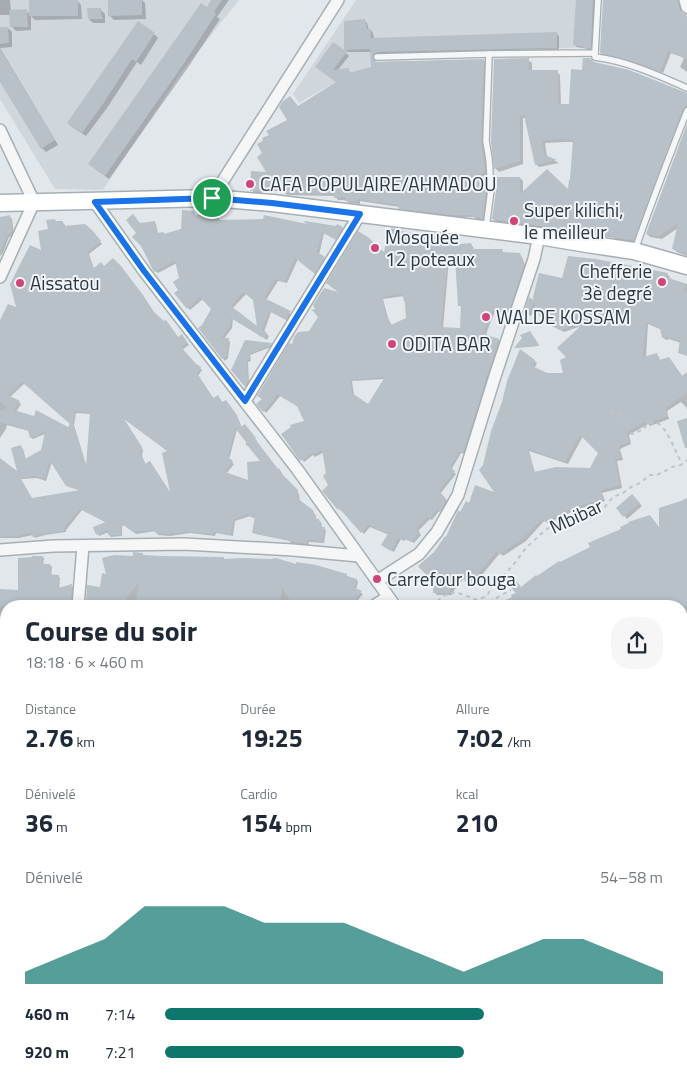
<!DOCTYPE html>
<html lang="fr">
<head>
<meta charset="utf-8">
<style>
  :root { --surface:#fff; --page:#f6f6f7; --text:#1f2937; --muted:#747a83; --accent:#0f766e }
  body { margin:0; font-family:"Titillium Web",sans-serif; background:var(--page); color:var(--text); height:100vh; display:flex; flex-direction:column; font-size:19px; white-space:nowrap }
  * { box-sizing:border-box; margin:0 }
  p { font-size:16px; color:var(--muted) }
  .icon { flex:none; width:28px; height:28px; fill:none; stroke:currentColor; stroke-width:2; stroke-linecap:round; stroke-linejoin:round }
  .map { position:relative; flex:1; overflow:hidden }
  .panel { position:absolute; left:0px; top:600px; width:688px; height:481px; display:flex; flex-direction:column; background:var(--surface); border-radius:20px 20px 0 0; box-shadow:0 2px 8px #0003 }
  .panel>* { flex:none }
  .pin { position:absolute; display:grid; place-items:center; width:42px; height:42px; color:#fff; margin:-21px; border:2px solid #fff; border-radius:50%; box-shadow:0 1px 5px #0007 }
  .round { display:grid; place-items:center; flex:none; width:52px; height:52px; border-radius:20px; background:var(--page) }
  .head { display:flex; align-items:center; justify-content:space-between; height:85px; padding:0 25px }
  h1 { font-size:28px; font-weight:700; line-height:38px }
  .metrics { display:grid; grid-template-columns:repeat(3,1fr); gap:8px; height:85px; padding:5px 25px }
  .metrics div { display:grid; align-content:center }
  .metrics b { font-size:25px; font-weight:700 }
  .metrics small { font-size:14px; font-weight:400 }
  .metrics p { font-size:14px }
  .chart { height:140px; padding:10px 25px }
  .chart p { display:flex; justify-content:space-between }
  .chart svg { width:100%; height:90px; margin-top:5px; fill:var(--accent); opacity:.7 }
  ul { padding:0 25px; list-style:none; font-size:16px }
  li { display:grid; grid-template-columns:80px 60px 1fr; align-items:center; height:38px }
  li i { height:12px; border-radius:6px; background:var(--accent) }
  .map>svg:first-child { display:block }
</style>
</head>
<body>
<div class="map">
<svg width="687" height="1081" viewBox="0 0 687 1081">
  <rect width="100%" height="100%" fill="#e1e7ea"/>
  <g fill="#cfd6dc">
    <path d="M0,0H239L183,70L103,190L55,189L0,99Z"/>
    <path d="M356,0H595L592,47L372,55L370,72L339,80L299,103L293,94Z"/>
  </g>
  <g fill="#0003" fill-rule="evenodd">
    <path d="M0,0H10L11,12L26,11L31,15L77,0L81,5L82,19L35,20L31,16V30L16,31L12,27L11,15H0Z"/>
    <path d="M142,0L145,3L146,19L114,20L109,15Z"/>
    <path d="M213,0H229L217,17L220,19L189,66L109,179L94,168Z"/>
    <path d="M578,0H598L593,51H588L587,49L577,47L574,44Z"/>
    <path d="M604,0H681L680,5L682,13L687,17V72L680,67L684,58L671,53L663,73L636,63L604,56L601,53Z"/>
    <path d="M101,10L105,14V23H93L89,19Z"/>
    <path d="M364,20L367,23L369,30H371L373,33L374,40L556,33L559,36V50L380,55L375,58V62L484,60L486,63L484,145L487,175L483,176L488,181L489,193L485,220L476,219L474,217H454L402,211L400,207L360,201V204L349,203L346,200H338L335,196L287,195L284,192V191H263V193H254L252,190L269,173L263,154L298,108L337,83L320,69L346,53L349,56L337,71L348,70L351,73L372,68V52H348L345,50Z"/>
    <path d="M8,28L12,32V47L0,48V29Z"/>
    <path d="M154,34L158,38L141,65L137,62L107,108L86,136L72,127L68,123Z"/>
    <path d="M0,48L58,145L46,152L42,148L0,80Z"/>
    <path d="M528,60L532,63V71L557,72L560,75L561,105H570L583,71L594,63L687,94V111L637,242L616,240L614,238L594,235V237L584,235L580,231L571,233L496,222L493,219L520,178L523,181V193L569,192L574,142H565L545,143L547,157L559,163L539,167L536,164L525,118H523V164L499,172L496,169L492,141Z"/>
    <path d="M687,128V256L677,252L674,249L678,228L662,239L650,237L647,234Z"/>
    <path d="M194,212L196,216L217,215L219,217V221L309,225L342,228L345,230L338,241L324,233L319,255L326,260L317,275L298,259L287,283L279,281H278L266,300L292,315L289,321L271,312L264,332L269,336L267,340L233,319L232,328L224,339L228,340L230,342L228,358L225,361L200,329L203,326L212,309L203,299L190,310L176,294L180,291V279L177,263L158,273L155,271L138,233L140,224L154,222L156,224L158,234L163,233L165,235L182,230ZM246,294L254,300L259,329L232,309Z"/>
    <path d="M9,216L12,219L14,234L13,236L9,237L3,253L0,256V218Z"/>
    <path d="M57,222L63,223L65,225V227L94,235L102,244L89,254L94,269L155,315L178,339L184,338L189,345L182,350L202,370L198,376L214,399L218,397L223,403L233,410L238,418L242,428H247L257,441L256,442L285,479L299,494L300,502L315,514L317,520L321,522L322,528L326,530L324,543L309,542L308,545L291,543L290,541L256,534L254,532L256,517L253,518L250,516L235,521L233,536L216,533L215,536L190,533L170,536L158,535L156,531L136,534L125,525L122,526V536L111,537L109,535V532L99,536L98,534L107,523L82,510L66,530V532L45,535L35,538L33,535L19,538H0V463L19,475L21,447L23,449L26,460L42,451L45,434L33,439L31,437L29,431L7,425L6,429L0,438V323L17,309L43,252L49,230ZM25,383L71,424L68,429L16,412L21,404L10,397ZM76,413L91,414L87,468L74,425ZM123,418L169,451L172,496L146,465L142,456L143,450ZM237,429L262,462L249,481L226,474L234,464L228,459L230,456ZM52,462L69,487L82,491L32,499L21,479L37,478L46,481Z"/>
    <path d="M399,232L462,249L471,244L473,247V250L502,251L504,253L519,254L522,257L526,268L510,316L495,311L486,334L489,337L499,340L501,342L489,378L488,377L483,399L465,454L461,453L451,470L456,474L440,494L448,503L443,513L440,510L432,520L430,519L418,531L421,535L414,543L406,539L404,541L401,539L394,552L385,547L389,535L370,527L364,534L342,509L341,511L339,509L324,491L330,485L324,452L315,457L313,455L304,462L283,434L306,421L299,407L280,396L273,405L266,413L258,404L263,399L293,346L309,332L342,295L385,255ZM449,259H457L459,305L462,308L461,330L443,328ZM404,296L408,319L392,326L388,318L383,299ZM385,379L369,406L354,395L352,381Z"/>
    <path d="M667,274L670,277L669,279L687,284V354L679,353L681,343L669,339L666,340L663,337L662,330L648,324L646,357L657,355L659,357L660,361L682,376L687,372V410L686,407L681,402L667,411L669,419L650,426L648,424L629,435L631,444L620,449L623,460L617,461L622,488L602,493L605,501L576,510L556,519L550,525L545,520L526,541L503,556L500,553L472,587L464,578L452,593V595H437L434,592V580H433L419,566L435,552L447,539L460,514L470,505L497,495L484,466L534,361L537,363L534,369L547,374H565L568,358L584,325L564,332L548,324L545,321L537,304L531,316L528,315L526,312L530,299L536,303L563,280ZM583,436L599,453L590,469L535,473L529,451L568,464Z"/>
    <path d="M529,333L539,346L516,348Z"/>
    <path d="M245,341L271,344L273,345L271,347L250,355L251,361L248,362L249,383L247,387L232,370Z"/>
    <path d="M635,498L642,506L627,519L618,508Z"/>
    <path d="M687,499V657L681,656V606H499L505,603L518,594L521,588L661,530Z"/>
    <path d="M142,554L144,556L223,558L225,560L296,566L347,576L349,578L357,580L358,582L356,590L363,594L353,606H86L88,587L101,588L107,576L134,558Z"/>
    <path d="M43,557L44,558L43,566L50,565L52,567L51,575L58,576L60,578L59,589L72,586L73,587L72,606L58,605V606H6V671L4,661L0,655V590L20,591Z"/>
    <path d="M687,674V739L681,738V678L683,680Z"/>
    <path d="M0,680L6,684V855L4,856L0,848Z"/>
    <path d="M682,773L687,779V892L682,891L687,923L686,950L681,955V774Z"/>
    <path d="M6,877V897L0,892V883Z"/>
    <path d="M0,902L6,906V908L0,910Z"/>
    <path d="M6,927V994L0,996V932Z"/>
    <path d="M687,982V1081H685L681,1069V987Z"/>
    <path d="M6,1033V1075H29L28,1081H0V1039Z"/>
    <path d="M30,1075H135L132,1081H36Z"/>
    <path d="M210,1075H273V1081H211Z"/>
    <path d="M366,1075H372L375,1081H344Z"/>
    <path d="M602,1075H666L659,1078L661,1081H597Z"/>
    <path d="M520,1076L523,1079L540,1081H480L481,1078L507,1077L508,1078Z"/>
  </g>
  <g fill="#b8c1c7" fill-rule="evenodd">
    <rect x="29" y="0" width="49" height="16"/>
    <path d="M108,0H142V15L108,16Z"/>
    <path d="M211,0H222L214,12L216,14L185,62L105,176L88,164L201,3L207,7Z"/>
    <path d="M576,0H593L591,48H584V47L573,45Z"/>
    <path d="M603,0H678L680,10L682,13L686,14L687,18V59L668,51L660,71L632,61L600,53Z"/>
    <path d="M87,8H101L102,19H88Z"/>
    <path d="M27,9L28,27H10L9,10Z"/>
    <path d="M365,19L367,29H371V38L557,32V48L377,52L373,55V60L377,62L484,59L481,141L485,172L471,177H485L486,190L483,218L472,216V215H451L398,209L399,205L358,199L357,202L345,201V197L334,198V194L283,193V189L261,188V191H250L251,171L266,172L257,157L262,153L257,144L263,141L262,138L269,135L266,131L287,120L279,107L282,102L290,96L298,106L336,82L315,67L333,42L347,52L333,70L349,68V73L371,67L370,49L344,50V21Z"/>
    <path d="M138,21L155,33L136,62L132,59L103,104L82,133L67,123Z"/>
    <path d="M0,27H8L9,43L0,44Z"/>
    <path d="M0,49L55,140L41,149L0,82Z"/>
    <path d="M529,58V70H558V104H569L571,69L582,70L583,58H590L594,62L629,70L687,93V106L683,109L634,240L611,237V236L592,233V235L579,233L580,228L567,230L492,219L496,191L495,177H520V194L547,169L568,189L569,180H570L573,140L562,139L542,141L545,155L557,160L535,165L524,115L520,116V161L494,169L491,141L494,59Z"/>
    <path d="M687,124V254L672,249L678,223L659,236L646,234Z"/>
    <path d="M182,210L194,211V215L217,214V220L263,219L264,215L307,224L304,222L305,221L336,226L337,224L343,227L336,240L322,232L317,252L325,257L315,274L295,258L285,282L277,279L276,280H275L264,298L291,311L286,320L269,311L262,329L267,333L264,338L260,336L259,337V335L231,318L230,326L221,338H229L227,356L222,359L198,328L202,325L211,309L200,297L187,309L174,293L178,290L173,282L179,278L175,261L154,272L141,246L132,237L136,233L126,220L133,214L140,223L155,221L157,233L164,232V234L181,229ZM243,292L253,300L257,326L231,306Z"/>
    <path d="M10,215L12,231L11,234L7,235L0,251V217Z"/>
    <path d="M55,219L56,221H63V226L85,224L93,231L101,241L87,252L94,268L101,262L104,266L113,258L121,266L143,295L154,312L164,321L166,320L178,337L182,334L188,343L181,347L196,364L201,367L197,373L213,398L218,395L222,402L226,400L237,415L241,427L245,424L256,438L255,439L278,469L279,468L283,475L298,490V499L313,510L316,519H319L321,527H325L323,541L307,540V544L303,543L288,541V540L252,533L255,515L249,517V514L234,519L231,535L214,532L213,534L187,532L167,534L155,533V530L133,532L122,524H121V535H108V530L96,535L93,527L106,522L80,509L64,528L65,531L42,534L32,537L31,533L17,536L0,537V458L17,471L11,448L21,445L25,459L41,450L45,432L30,438L28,430L0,422V411L7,408L0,402V320L8,304L16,307L10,284L30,245L41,250L38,231L48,229L46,220ZM22,382L70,424L68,427L36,410L34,416L14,410L20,401L8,395ZM74,411L90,413L86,467L73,423ZM124,419L167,451L162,453L170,492L150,461L145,464L140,453L142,447ZM235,428L246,442V446L247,445L260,461L247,462L248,480L225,472L233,461L227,456L229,454ZM50,461L66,486L80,490L32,498L20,478L34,476L44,479Z"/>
    <path d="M389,228L397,229V230L411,233L455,239L459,244L471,243L472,249H503L502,252L520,253L524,265L508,315L493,310L483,333H487V335L499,339L487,376H486L481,396L463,453L459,452L450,467L455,471L439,491L447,500L440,512L437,509L430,519L427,517L416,529L420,532L411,542L403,538L401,540L398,538L391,551L381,545L388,534L368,525L361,533L339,508L338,510L322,491L328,485L323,476L326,473L322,450L312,455L311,454L300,461L281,434L291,427L290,425L304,421L297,406L277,394L271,403L263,412L256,404L262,399L257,396L289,343L292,344L294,337L298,332L309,331L318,317L312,310L315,309L313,305L324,288L338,292L326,283L358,231L368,237L384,252ZM448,257H455L458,306H461L460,328L441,327ZM402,294L405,304L406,318L391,325L386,315L382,297ZM385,377L368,404L352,393L350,380Z"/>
    <path d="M568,256L596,259L668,273L666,277L686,284L684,290L687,292V356L678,353L680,341L666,337L662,338L660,328L646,323L643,357L657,353L659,360L669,357L683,377L687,374V393L665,408L668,416L646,424L645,422L627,432L629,442L619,446L621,458L615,459L620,485L601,490L603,499L573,508L554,517L547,523L542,519L522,540V539L499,555L497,551L469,585L460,576L450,590V593H433V578H429L418,566L434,552L445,536L446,537L458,510L460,512L466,501L469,503L475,485L494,492L479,470L483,465L491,431L502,402L507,381L520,349L535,360L532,366L547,373H563L560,360L566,357L557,348L586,321L561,330L544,322L539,315L534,301L528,314L524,312L529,297L534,300L533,297L539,273L562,278ZM580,435L598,453L590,468L556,467L534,472L528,449L565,462Z"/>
    <path d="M530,331L539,345L514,348L522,338L520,335Z"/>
    <path d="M245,340L272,343L270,346L249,354L250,360H247L248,381L245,387L231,370Z"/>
    <path d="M687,418V448H685L677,421Z"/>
    <path d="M632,494L640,503L623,517L616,508Z"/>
    <path d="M687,498V606H654L652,601L641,606H493L512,597L511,595L516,593L505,581L512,575L521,587L536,575L537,576L559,561L560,562L590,547L588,543L621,529L620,527L629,523L628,522L650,515L659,527V508L681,501Z"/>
    <path d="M133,552L143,553V555L160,556L224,557V559L243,558L271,559L276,558L296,564V562L316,565L347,574V576L357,579L355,588L362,591L350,606H293L282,587L280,606H135L139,582L120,606H86L87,585L100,587L102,573L106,574L102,558L114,555L133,556Z"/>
    <path d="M32,556H43L42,564H50V574L59,575L58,588L72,584L71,606L57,604L56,606H0V589L18,590V558L32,557Z"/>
  </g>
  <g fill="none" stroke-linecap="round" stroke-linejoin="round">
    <g stroke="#a6afb4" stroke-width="8">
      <g id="lane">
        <path d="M595,53V57C627,61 658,75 687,88"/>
        <path d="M377,57L489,54L595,53L598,0"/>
        <path d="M486,228L491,190L489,159L486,141L489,54"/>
        <path d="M635,250C651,203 669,157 687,111"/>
      </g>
    </g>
    <g stroke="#a6afb4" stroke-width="14">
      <g id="street">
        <path d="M685,0L687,7"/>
        <path d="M0,130L34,202L0,277"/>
        <path d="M212,198L338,0"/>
        <path d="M95,202L144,271L297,469L395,606"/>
        <path d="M245,401L360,214"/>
        <path d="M0,550L53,546L184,544L293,550L359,556"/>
        <path d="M377,581L419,554L437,532L458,495L495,376L534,259L539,236"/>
        <path d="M78,606L83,546"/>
        <path d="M374,606L388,597"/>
        <path d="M0,869L6,864"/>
        <path d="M681,965L687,954"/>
        <path d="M297,1075L298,1081"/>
        <path d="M549,1075L557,1081"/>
        <path d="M427,1081L450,1075"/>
        <path d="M577,1081L582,1075"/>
      </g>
    </g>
    <g stroke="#a6afb4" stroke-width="19">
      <g id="secondary">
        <path d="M0,203L212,198L272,203L539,236L587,244L634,251L687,266"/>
        <path d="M681,758L687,757"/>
        <path d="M180,1081L185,1075"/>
      </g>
    </g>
    <g stroke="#bfc5c9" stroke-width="2" stroke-dasharray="4 4" stroke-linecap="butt">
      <path d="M610,411L621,414L632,434L644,429L647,423C651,423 655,422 659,424C668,430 677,455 682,464"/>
      <path d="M431,606L445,595L456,592L477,600L487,596L494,583L504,575L514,564L526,548L543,532L550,527L561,520L566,519L570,520L588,515L604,508L613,497L623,493L631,487L640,483L650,475H657L669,469L672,467L681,465L687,460"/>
      <path d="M482,606L511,590"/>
      <path d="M0,1028L1,1027L6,1029"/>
    </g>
    <use href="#lane" stroke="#f4f6f8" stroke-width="5.5"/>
    <use href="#street" stroke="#f4f6f8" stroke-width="11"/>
    <use href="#secondary" stroke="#fff" stroke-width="16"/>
  </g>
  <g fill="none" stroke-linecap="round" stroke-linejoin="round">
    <g stroke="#fff" stroke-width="10">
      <path id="route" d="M212,198L272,203L360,214L245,401L144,271L95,202Z"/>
    </g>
    <use href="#route" stroke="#1a73e8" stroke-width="6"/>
  </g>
  <g fill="#d04578" stroke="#f1f5f7" stroke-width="2">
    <circle cx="250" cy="184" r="5"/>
    <circle cx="514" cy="221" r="5"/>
    <circle cx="375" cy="248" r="5"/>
    <circle cx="662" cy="282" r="5"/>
    <circle cx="20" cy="283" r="5"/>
    <circle cx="486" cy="317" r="5"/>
    <circle cx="392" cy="344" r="5"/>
    <circle cx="377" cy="579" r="5"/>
  </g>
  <g text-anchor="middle" stroke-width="4" stroke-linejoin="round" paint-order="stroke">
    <g font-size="19" fill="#293842" stroke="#f1f5f7" text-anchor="start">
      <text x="260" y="191">CAFA POPULAIRE/AHMADOU</text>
      <text x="524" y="217">Super kilichi,<tspan x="524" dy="22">le meilleur</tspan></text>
      <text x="385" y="244">Mosquée<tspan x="385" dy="22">12 poteaux</tspan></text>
      <text x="652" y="278" text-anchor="end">Chefferie<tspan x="652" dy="22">3è degré</tspan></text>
      <text x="30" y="290">Aissatou</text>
      <text x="496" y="324">WALDE KOSSAM</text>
      <text x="402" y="351">ODITA BAR</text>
      <text x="387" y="586">Carrefour bouga</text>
    </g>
    <g font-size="19" fill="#293842" stroke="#f1f5f7">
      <text transform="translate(576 516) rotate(-25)" y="7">Mbibar</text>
    </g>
  </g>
</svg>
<div class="pin" style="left:212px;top:198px;background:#1e9e55"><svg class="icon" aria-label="arrive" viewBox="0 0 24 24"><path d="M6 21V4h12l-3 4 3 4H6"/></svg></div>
<section class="panel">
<div class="head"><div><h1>Course du soir</h1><p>18:18 · 6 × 460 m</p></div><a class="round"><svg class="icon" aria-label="share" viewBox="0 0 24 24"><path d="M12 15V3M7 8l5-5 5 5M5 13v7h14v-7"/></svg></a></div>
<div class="metrics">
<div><p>Distance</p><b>2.76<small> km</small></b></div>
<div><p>Durée</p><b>19:25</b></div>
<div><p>Allure</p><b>7:02<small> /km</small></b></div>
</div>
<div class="metrics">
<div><p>Dénivelé</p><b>36<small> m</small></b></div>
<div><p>Cardio</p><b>154<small> bpm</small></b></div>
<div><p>kcal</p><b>210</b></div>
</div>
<div class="chart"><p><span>Dénivelé</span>54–58 m</p>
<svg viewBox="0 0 160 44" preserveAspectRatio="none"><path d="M0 44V38L10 30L20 22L30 6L40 6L50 6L60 14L70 14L80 14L90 22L100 30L110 38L120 30L130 22L140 22L150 30L160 38V44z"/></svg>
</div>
<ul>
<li><b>460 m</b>7:14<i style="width:64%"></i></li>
<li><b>920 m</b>7:21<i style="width:60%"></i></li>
</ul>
</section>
</div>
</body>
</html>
